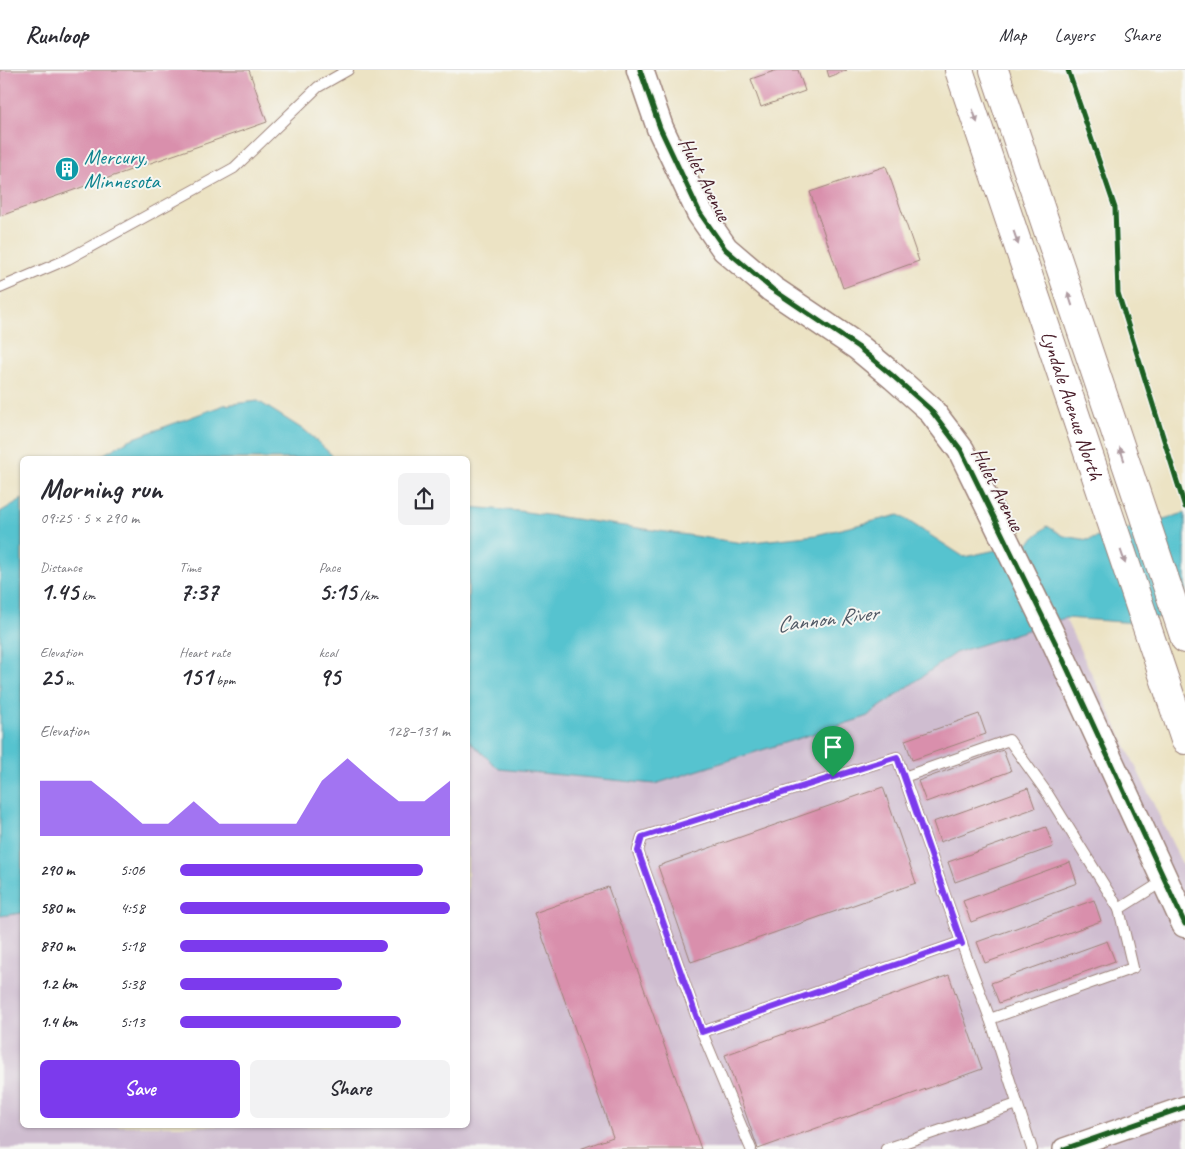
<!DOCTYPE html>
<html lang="en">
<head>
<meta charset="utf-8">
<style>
  :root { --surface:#fff; --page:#f2f2f3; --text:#2b2b33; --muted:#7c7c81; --line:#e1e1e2; --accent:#7c3aed }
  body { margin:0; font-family:Caveat,sans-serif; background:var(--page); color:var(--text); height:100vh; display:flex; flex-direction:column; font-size:19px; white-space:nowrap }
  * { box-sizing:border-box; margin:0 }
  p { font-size:16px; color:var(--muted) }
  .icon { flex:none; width:28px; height:28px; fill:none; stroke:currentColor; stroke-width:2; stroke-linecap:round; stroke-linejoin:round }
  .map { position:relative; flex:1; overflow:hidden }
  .sheet { position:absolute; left:20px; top:386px; width:450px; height:672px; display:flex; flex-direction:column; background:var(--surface); border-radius:8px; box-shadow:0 1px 4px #0004 }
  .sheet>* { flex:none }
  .pin { position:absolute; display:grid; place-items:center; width:42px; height:42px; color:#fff; margin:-51px -21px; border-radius:50% 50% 50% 0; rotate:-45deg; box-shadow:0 0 5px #0007 }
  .pin .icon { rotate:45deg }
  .round { display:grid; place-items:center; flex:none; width:52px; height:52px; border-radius:8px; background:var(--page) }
  .head { display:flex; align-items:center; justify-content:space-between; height:85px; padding:0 20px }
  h1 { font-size:28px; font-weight:800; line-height:38px }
  .metrics { display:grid; grid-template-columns:repeat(3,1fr); gap:8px; height:85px; padding:5px 20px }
  .metrics div { display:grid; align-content:center }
  .metrics b { font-size:25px; font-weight:800 }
  .metrics small { font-size:14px; font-weight:400 }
  .metrics p { font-size:14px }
  .chart { height:140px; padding:10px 20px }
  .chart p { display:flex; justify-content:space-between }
  .chart svg { width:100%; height:90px; margin-top:5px; fill:var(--accent); opacity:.7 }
  .primary-button { display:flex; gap:10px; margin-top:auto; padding:10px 20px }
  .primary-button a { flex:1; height:58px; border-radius:8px; background:var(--accent); color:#fff; font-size:20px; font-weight:800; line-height:58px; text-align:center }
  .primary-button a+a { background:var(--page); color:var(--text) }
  ul { padding:0 20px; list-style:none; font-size:16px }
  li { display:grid; grid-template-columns:80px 60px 1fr; align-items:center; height:38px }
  li i { height:12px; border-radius:6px; background:var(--accent) }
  header { display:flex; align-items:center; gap:30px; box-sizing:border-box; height:70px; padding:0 25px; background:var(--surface); border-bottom:1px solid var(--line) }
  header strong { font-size:24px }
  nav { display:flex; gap:28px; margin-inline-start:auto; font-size:18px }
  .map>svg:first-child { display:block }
</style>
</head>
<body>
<header>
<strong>Runloop</strong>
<nav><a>Map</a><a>Layers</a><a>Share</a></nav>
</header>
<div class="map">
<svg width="1185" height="1079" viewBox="0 0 1185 1079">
  <rect width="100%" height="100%" fill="#f6f6f2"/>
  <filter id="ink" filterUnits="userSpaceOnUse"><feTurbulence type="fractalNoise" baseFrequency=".02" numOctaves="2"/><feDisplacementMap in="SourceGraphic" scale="10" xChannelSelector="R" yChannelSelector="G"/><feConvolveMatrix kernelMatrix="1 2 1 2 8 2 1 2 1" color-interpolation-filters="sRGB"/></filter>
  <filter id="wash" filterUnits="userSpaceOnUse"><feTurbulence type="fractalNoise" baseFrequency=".0096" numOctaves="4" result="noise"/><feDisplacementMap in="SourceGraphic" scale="20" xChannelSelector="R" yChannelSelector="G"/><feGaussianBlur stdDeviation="1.12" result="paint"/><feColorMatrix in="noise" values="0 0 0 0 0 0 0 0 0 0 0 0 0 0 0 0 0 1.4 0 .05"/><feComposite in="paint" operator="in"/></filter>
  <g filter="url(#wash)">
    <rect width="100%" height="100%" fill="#ece3c4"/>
    <path fill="#cfbdd0" d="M1065,548L1185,800V1079H0V682L22,663V1056H468V579Z"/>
    <g fill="#57c3cf" stroke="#50717d">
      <path d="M258,331L307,362L336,389H95L129,370L224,335Z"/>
      <path d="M22,429V843L0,846V442Z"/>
      <path d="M468,437L519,441L743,473L816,465L899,445L964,487L1028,473L1047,456L1064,466L1088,470L1185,443V540L1137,553L1065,548L955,583L866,647L655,714L499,699L468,670Z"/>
    </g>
    <g id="blocks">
      <g fill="#d98fac">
        <path d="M0,0H249L267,52L0,146Z"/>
        <path d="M777,0H798L805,21L761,37L751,9Z"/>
        <path d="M827,0H847L829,7Z"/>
        <path d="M886,96L919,191L843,218L810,122Z"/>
        <path d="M979,644L986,664L912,690L905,670Z"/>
        <path d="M1003,680L1011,701L926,732L918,711Z"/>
        <path d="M883,717L916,813L691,892L658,796Z"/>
        <path d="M1028,718L1035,738L940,772L933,752Z"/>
        <path d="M1046,757L1053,777L955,812L948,792Z"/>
        <path d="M1070,792L1077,813L971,852L963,831Z"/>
        <path d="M608,817L701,1079H580L613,1067L534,843Z"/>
        <path d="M1094,830L1101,851L985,893L977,872Z"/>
        <path d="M1107,871L1115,891L999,933L991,913Z"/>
        <path d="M949,905L982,999L758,1079L725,985Z"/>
      </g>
    </g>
  </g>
  <g filter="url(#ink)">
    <use href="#blocks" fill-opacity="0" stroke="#9b8178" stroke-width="1"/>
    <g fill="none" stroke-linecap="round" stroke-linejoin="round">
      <g stroke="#9b8178" stroke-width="12">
        <g id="service">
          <path d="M0,218L68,189L234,98L318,17L348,0"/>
          <path d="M904,707L1009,670L1047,723L1119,839"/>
          <path d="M990,949L1032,1079"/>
          <path d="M702,962L638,781L642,767L897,687L962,874"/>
          <path d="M751,1079L702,962L961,872L990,949L1133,898L1119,839L1165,810"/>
          <path d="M886,1079L1017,1034"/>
        </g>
      </g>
      <g stroke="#9b8178" stroke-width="24">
        <path id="minor" d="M1064,1079L1185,1037"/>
      </g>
      <g stroke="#9b8178" stroke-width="29">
        <path id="tertiary" d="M640,0L660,58L700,143L725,179L772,219L858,277L894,307L930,339L961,380L1055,572L1185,854"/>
      </g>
      <g stroke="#9b8178" stroke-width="30">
        <g id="trunk">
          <path id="s1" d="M959,0L1185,670"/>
          <path d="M994,0L1185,569"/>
        </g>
      </g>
      <use href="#service" stroke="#fff" stroke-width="10"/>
      <use href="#minor" stroke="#fff" stroke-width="21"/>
      <use href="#tertiary" stroke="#fff" stroke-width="26"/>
      <use href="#trunk" stroke="#fff" stroke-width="28"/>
      <g stroke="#f6f6f2" stroke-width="8">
        <g id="cycleway">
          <path d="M640,0L660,58L700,143L725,179L772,219L858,277L894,307L930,339L961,380L1055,572L1185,854"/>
          <path d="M1068,0L1115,138L1118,223L1185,437"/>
          <path d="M1064,1079L1185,1037"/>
        </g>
      </g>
      <use href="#cycleway" stroke="#1b5e20" stroke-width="5"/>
    </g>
    <defs><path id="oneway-solid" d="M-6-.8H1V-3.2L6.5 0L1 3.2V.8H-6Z" transform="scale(1.25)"/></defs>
    <g fill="#ae9aa0">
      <use href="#oneway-solid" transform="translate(975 46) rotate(71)"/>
      <use href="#oneway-solid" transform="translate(1016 168) rotate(71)"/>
      <use href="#oneway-solid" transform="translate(1070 229) rotate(-108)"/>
      <use href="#oneway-solid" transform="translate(1122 384) rotate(-108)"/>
      <use href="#oneway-solid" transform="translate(1123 487) rotate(71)"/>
    </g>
  </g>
  <g fill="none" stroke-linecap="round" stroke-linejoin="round" filter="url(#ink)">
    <g stroke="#fff" stroke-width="10">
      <path id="route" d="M897,687L962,874L961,872L702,962L638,781L642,767Z"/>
    </g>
    <use href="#route" stroke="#7c3aed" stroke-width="6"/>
  </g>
  <defs>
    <g id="building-disc" transform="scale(1.25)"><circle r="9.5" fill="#0f9aa8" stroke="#f6f6f2"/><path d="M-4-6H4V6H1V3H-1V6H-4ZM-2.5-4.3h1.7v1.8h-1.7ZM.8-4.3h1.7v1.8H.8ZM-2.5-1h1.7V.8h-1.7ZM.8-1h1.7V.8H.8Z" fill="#fff"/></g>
  </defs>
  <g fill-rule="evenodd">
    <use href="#building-disc" x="67" y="99"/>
  </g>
  <g text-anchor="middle" stroke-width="4" stroke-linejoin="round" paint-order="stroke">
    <g font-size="21" fill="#0d838f" stroke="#f6f6f2" text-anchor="start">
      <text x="84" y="94">Mercury,<tspan x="84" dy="24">Minnesota</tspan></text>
    </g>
    <g font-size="21" fill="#4a1f2b" stroke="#f6f6f2">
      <text transform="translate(705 109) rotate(63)" y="7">Hulet Avenue</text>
      <text dy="7" stroke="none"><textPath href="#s1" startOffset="354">Lyndale Avenue North</textPath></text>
      <text transform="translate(998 419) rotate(63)" y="7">Hulet Avenue</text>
    </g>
    <g font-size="22" font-style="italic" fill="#4f5864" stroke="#f6f6f2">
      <text transform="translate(827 548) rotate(-7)" y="8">Cannon River</text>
    </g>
  </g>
</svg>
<div class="pin" style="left:833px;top:707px;background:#1e9e55"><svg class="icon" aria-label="arrive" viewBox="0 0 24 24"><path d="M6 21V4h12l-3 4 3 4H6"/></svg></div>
<section class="sheet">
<div class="head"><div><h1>Morning run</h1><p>09:25 · 5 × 290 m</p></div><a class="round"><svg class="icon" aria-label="share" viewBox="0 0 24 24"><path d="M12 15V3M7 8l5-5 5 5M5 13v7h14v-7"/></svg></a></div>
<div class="metrics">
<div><p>Distance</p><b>1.45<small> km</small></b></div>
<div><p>Time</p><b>7:37</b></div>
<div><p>Pace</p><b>5:15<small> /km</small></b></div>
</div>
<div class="metrics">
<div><p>Elevation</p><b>25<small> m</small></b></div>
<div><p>Heart rate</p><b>151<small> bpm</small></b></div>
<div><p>kcal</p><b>95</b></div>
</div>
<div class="chart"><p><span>Elevation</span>128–131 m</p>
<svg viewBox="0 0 160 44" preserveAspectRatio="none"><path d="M0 44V17L10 17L20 17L30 27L40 38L50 38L60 27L70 38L80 38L90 38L100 38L110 17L120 6L130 17L140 27L150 27L160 17V44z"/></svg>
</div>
<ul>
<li><b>290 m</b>5:06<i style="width:90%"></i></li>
<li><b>580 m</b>4:58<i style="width:100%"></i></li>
<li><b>870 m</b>5:18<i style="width:77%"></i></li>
<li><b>1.2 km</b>5:38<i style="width:60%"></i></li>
<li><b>1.4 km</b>5:13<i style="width:82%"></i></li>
</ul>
<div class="primary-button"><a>Save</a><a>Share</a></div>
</section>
</div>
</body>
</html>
